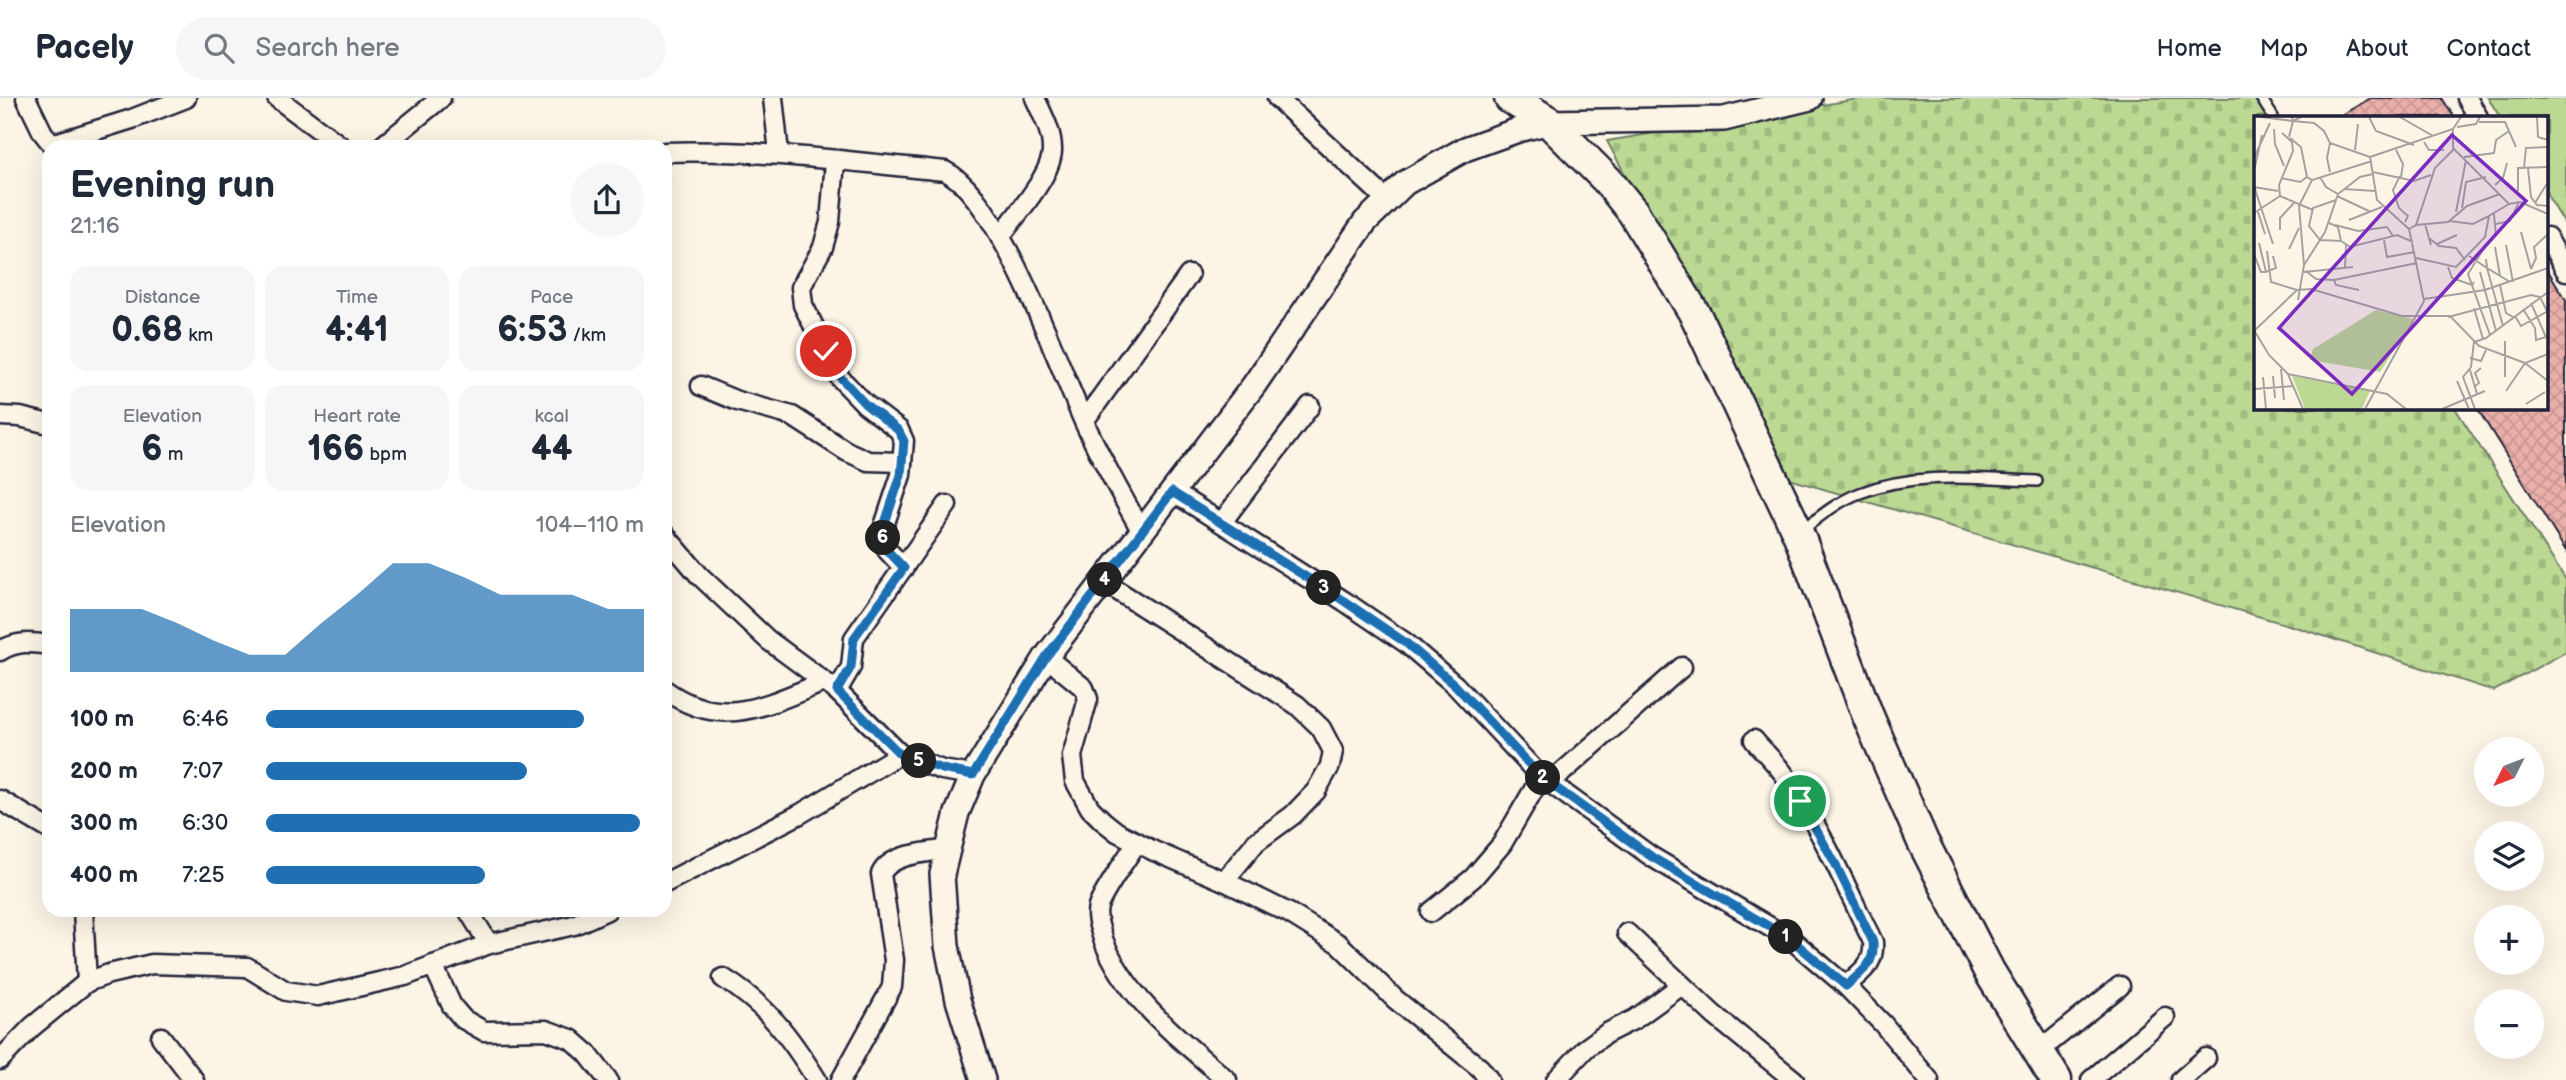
<!DOCTYPE html>
<html lang="en">
<head>
<meta charset="utf-8">
<style>
  :root { --surface:#fff; --page:#f6f6f7; --text:#1f2937; --muted:#747a83; --line:#e0e1e3; --accent:#1f6fb2 }
  body { margin:0; font-family:"Balsamiq Sans",sans-serif; background:var(--page); color:var(--text); height:100vh; display:flex; flex-direction:column; font-size:26px; white-space:nowrap }
  * { box-sizing:border-box; margin:0 }
  p { font-size:23px; color:var(--muted) }
  .icon { flex:none; width:38px; height:38px; fill:none; stroke:currentColor; stroke-width:2; stroke-linecap:round; stroke-linejoin:round }
  .map { position:relative; flex:1; overflow:hidden }
  .panel { position:absolute; left:42px; top:42px; width:630px; height:777px; display:flex; flex-direction:column; background:var(--surface); border-radius:21px; box-shadow:0 7px 28px #0002 }
  .panel>* { flex:none }
  .needle { width:46px; rotate:228deg }
  .controls { position:absolute; left:2474px; top:639px; display:grid; gap:14px }
  .controls a { display:grid; place-items:center; width:70px; height:70px; border-radius:50%; background:var(--surface); box-shadow:0 7px 28px #0002; font-size:35px }
  .pin { position:absolute; display:grid; place-items:center; width:60px; height:60px; color:#fff; margin:-30px; border:4px solid #fff; border-radius:50%; box-shadow:0 2px 7px #0007 }
  .km { position:absolute; width:35px; height:35px; margin:-18px; border-radius:50%; background:#222; color:#fff; font-size:19px; line-height:35px; text-align:center }
  .round { display:grid; place-items:center; flex:none; width:74px; height:74px; border-radius:37px; background:var(--page) }
  .summary { display:flex; align-items:center; justify-content:space-between; height:119px; padding:0 28px }
  h1 { font-size:38px; font-weight:700; line-height:52px }
  .figures { display:grid; grid-template-columns:repeat(3,1fr); gap:10px; height:119px; padding:7px 28px }
  .figures div { display:grid; align-content:center; border-radius:18px; background:var(--page); text-align:center }
  .figures b { font-size:35px; font-weight:700 }
  .figures small { font-size:19px; font-weight:400 }
  .figures p { font-size:19px }
  .chart { height:196px; padding:14px 28px }
  .chart p { display:flex; justify-content:space-between }
  .chart svg { width:100%; height:126px; margin-top:7px; fill:var(--accent); opacity:.7 }
  ul { padding:0 28px; list-style:none; font-size:23px }
  li { display:grid; grid-template-columns:112px 84px 1fr; align-items:center; height:52px }
  li i { height:18px; border-radius:9px; background:var(--accent) }
  header { display:flex; align-items:center; gap:42px; box-sizing:border-box; height:98px; padding:0 35px; background:var(--surface); border-bottom:2px solid var(--line) }
  header strong { font-size:33px }
  nav { display:flex; gap:38px; margin-inline-start:auto; font-size:24px }
  .search { width:490px; height:63px; background:var(--page); display:flex; align-items:center; gap:18px; box-sizing:border-box; padding:0 24px; border-radius:38px; color:var(--muted); font-size:26px }
  .map>svg:first-child { display:block }
</style>
</head>
<body>
<header>
<strong>Pacely</strong>
<div class="search"><svg class="icon" aria-label="search" viewBox="0 0 24 24"><circle cx="10" cy="10" r="6"/><path d="M15 15l6 6"/></svg>Search here</div>
<nav><a>Home</a><a>Map</a><a>About</a><a>Contact</a></nav>
</header>
<div class="map">
<svg width="2566" height="982" viewBox="0 0 2566 982">
  <defs>
    <pattern id="cemetery-stones" width="16" height="16" patternUnits="userSpaceOnUse" patternTransform="scale(1.75)"><rect width="16" height="16" fill="#bbd992"/><path d="M2 7V4a2 2 0 0 1 4 0v3zM10 15v-3a2 2 0 0 1 4 0v3z" fill="#a0ba7f"/></pattern>
    <pattern id="building-cross-hatch" width="8" height="8" patternUnits="userSpaceOnUse" patternTransform="scale(1.75)"><rect width="8" height="8" fill="#eaafa8"/><path d="M0 0l8 8M0 8l8-8" fill="none" stroke="#c89692"/></pattern>
  </defs>
  <rect width="100%" height="100%" fill="#fcf5e5"/>
  <filter id="ink" filterUnits="userSpaceOnUse"><feTurbulence type="fractalNoise" baseFrequency=".0143" numOctaves="2"/><feDisplacementMap in="SourceGraphic" scale="14" xChannelSelector="R" yChannelSelector="G"/><feConvolveMatrix kernelMatrix="1 2 1 2 8 2 1 2 1" color-interpolation-filters="sRGB"/></filter>
  <g filter="url(#ink)">
    <path fill="#bbd992" stroke="#6e7e66" stroke-width="2" d="M2488,0H2566V128L2547,97V19H2500Z"/>
    <path fill="url(#cemetery-stones)" stroke="#6e7e66" stroke-width="2" d="M1864,0H2255L2268,19H2256V310H2455L2566,482V554L2494,593L2302,531L1789,381L1607,43Z"/>
    <g fill="url(#building-cross-hatch)" stroke="#22223b" stroke-width="2">
      <path d="M2371,0H2442L2454,19H2338Z"/>
      <path d="M2547,171L2566,202V453L2477,310H2547Z"/>
    </g>
    <g fill="none" stroke-linecap="round" stroke-linejoin="round">
      <g stroke="#22223b" stroke-width="14">
        <g id="service">
          <path d="M2261,0L2273,19"/>
          <path d="M1801,433C1819,419 1838,403 1860,395C1916,373 1978,381 2037,383"/>
        </g>
      </g>
      <g stroke="#22223b" stroke-width="23">
        <g id="minor">
          <path d="M26,0L43,35L54,49"/>
          <path d="M277,0L342,49"/>
          <path d="M773,0L779,55"/>
          <path d="M1277,0L1387,102"/>
          <path d="M2467,0L2478,19"/>
          <path d="M52,46L132,21L186,0"/>
          <path d="M381,49L441,0"/>
          <path d="M665,54C759,51 852,64 945,73C1000,100 1058,267 1085,326C1102,363 1122,398 1142,434"/>
          <path d="M835,63L830,124L823,149L801,189L803,207L840,280L865,306L899,332L904,343L901,377L883,431V441L887,452L904,470"/>
          <path d="M1000,139C1015,118 1053,76 1052,51C1052,33 1042,16 1035,0"/>
          <path d="M2547,139L2566,173"/>
          <path d="M701,288L737,303L792,318L846,353L868,363L902,364"/>
          <path d="M0,318L20,319L49,326"/>
          <path d="M1084,323L1189,177"/>
          <path d="M1173,394L1344,503L1406,545L1455,587L1541,679L1550,685L1652,759L1792,842L1846,888L1883,926L1929,982"/>
          <path d="M1222,424L1310,308"/>
          <path d="M665,437L699,477L768,542L837,593L900,656"/>
          <path d="M1104,484L1297,607L1321,630L1333,653L1330,668L1316,693L1293,717L1256,744L1224,783"/>
          <path d="M0,553C17,543 30,544 49,547"/>
          <path d="M1046,559L1084,590L1088,601L1072,658L1075,683L1090,710L1103,723L1117,734L1154,753L1224,783L1289,815L1339,846L1395,901L1480,970L1489,982"/>
          <path d="M665,592C722,633 766,607 824,584"/>
          <path d="M837,593L851,569L854,540L947,407"/>
          <path d="M1754,642C1764,654 1777,666 1786,679C1821,730 1846,789 1873,844C1875,867 1861,873 1846,888"/>
          <path d="M1550,685L1682,569"/>
          <path d="M0,702L49,731"/>
          <path d="M1137,744C1128,759 1102,795 1098,809C1095,820 1100,830 1103,841C1125,900 1181,942 1227,982"/>
          <path d="M665,785L800,716L900,656L942,672L973,677"/>
          <path d="M83,812L87,884"/>
          <path d="M468,812L489,846"/>
          <path d="M1431,814L1473,780L1502,746L1541,679"/>
          <path d="M1627,835L1714,917L1794,982"/>
          <path d="M433,867L452,908L463,921L484,933L546,932L571,941L587,955L608,982"/>
          <path d="M723,880C767,907 790,939 817,982"/>
          <path d="M161,939L194,982"/>
          <path d="M2038,954L2120,888"/>
          <path d="M0,962L32,929L87,884L109,876L152,866L247,869L286,893L318,898L405,878L489,846L574,827L607,812"/>
          <path d="M841,982L892,889L894,862L881,776C891,755 927,755 948,751"/>
          <path d="M1556,982L1586,950L1607,935L1635,921L1682,887"/>
          <path d="M2091,982L2165,919"/>
          <path d="M2181,982L2206,960"/>
        </g>
      </g>
      <g stroke="#22223b" stroke-width="28">
        <path id="tertiary" d="M983,982L958,902L947,848L942,776L957,715L973,677L1046,559L1254,287L1365,124L1405,85L1465,51L1518,32L1549,24L1724,21L1810,0"/>
      </g>
      <g stroke="#22223b" stroke-width="35">
        <path id="primary" d="M1510,0L1549,24L1607,82L1633,114L1696,218L1798,435L1868,618L1923,744L1989,873L2056,982"/>
      </g>
      <use href="#service" stroke="#fcf5e5" stroke-width="9"/>
      <use href="#minor" stroke="#fcf5e5" stroke-width="18"/>
      <use href="#tertiary" stroke="#fcf5e5" stroke-width="23"/>
      <use href="#primary" stroke="#fcf5e5" stroke-width="30"/>
    </g>
  </g>
  <g fill="none" stroke-linecap="round" stroke-linejoin="round" filter="url(#ink)">
    <g stroke="#fff" stroke-width="14">
      <path id="route" d="M826,253L841,280L865,306L898,332L904,343L901,377L883,431V441L887,452L904,470L854,540L851,569L837,593L900,656L942,671L973,677L1046,559L1172,394L1344,503L1406,545L1455,587L1541,679L1652,759L1792,842L1846,888C1862,873 1875,867 1873,844L1835,765L1800,703"/>
    </g>
    <use href="#route" stroke="#1f6fb2" stroke-width="9"/>
  </g>
  <g transform="translate(2254 18)">
    <rect width="294" height="294" fill="#fcf5e5"/>
    <path d="M38,260L116,275L108,293H51Z" fill="#bbd992"/>
    <path d="M122,194L160,203L126,256L56,244L59,233Z" fill="#bbd992"/>
    <path fill="none" stroke="#a5a1a1" stroke-width="2" d="M7,1L39,5L38,1M115,1L122,15L160,29M146,1L179,20M283,1L284,21L294,24M39,5L60,7L70,15L76,27L116,41M225,6H251L262,31M203,11L222,8L226,1M20,13L21,28L30,50M35,21L39,5L47,1M36,22L47,31L53,61L58,64M170,26L175,34H190M76,27L73,42L76,56M199,32L255,88L266,86L294,98M101,34L104,8M142,34L149,48L147,61M210,41L240,37L242,24L255,15M0,42L16,7M270,52L272,32L294,31M274,52L277,81L283,89L294,90M0,55L8,19M119,56L160,65L177,59M146,60L139,74L145,92L154,100L151,106M66,61L72,71L84,78M27,62L46,66L53,61M241,69L249,62L253,47M0,70L19,128M0,71L24,75M90,73L121,75M264,75V52L294,51M26,80L59,94M83,80L117,96M82,84L59,92L55,110L66,124L87,125M281,87L294,66M208,92L212,66L232,61M4,96L11,118M202,96L212,44M0,97L26,80L25,69L39,35L38,26L28,17M240,98L242,120M95,104L128,91M195,105L219,108L235,100M75,107L84,111L87,125L96,131L143,119L159,126M171,108L177,129M242,108L256,105L265,86M81,109L104,115L133,111L139,120M162,109L194,106L213,90L246,78M155,113L162,109L181,52L199,34V14M26,114V102L40,87M267,116L277,153M175,122L185,130L202,132L211,144M130,124L133,141L161,136M5,127L12,156L22,152L19,140M183,128L203,119M252,129L259,166M241,131L246,160M230,132L214,158L236,219M35,133L45,112M13,135L17,166L43,174M0,138L7,156H12M215,140L233,152L232,143M162,142L202,151L231,121L235,100L255,88M50,149L45,90L58,64L118,45M194,151L198,162L218,169L220,166M91,152L92,129M277,153L282,142L280,131L294,118M52,155L62,163L80,164L163,147M50,156L99,151M226,156L242,215M80,164L82,169L105,174M246,169L252,197L259,201M170,183L231,174L294,152M44,184L50,149L71,116L84,78L106,61L119,58M220,192L229,223M269,193L281,212L282,224L292,221L277,187M261,200L267,210L294,195M194,201L277,179L286,181L294,197M249,210L233,152L256,166M0,214L15,239L34,258L49,293M0,215L43,174L57,173L148,200H196L225,230L271,247L294,265M216,242L227,245L232,234M27,253L30,284M216,254L223,278M34,258L133,278L152,293M19,260L21,282M9,261L12,293M251,261V225M203,265L215,293M220,271L225,267L221,257L227,252M0,273L40,270M252,275L271,247L294,238M272,288L291,276M111,293L170,185L155,113L123,84L116,41L199,13L207,1M188,293L231,275M221,293L209,261L217,251L220,226L232,222L294,176"/>
    <path fill="#7b2cbf" fill-opacity="0.15" stroke="#7b2cbf" stroke-width="3.5" d="M198,19L272,85L98,278L25,212Z"/>
    <rect width="294" height="294" fill="none" stroke="#22223b" stroke-width="3.5"/>
  </g>
</svg>
<div class="controls">
<a><svg class="needle" viewBox="-14 -14 28 28"><path d="M0-13l5 13h-10z" fill="#e53935"/><path d="M0 13l5-13h-10z" fill="#747a83"/></svg></a>
<a><svg class="icon" aria-label="layers" viewBox="0 0 24 24"><path d="M12 4l9 5-9 5-9-5zM3 14l9 5 9-5"/></svg></a>
<a>+</a>
<a>−</a>
</div>
<div class="pin" style="left:1800px;top:703px;background:#1e9e55"><svg class="icon" aria-label="arrive" viewBox="0 0 24 24"><path d="M6 21V4h12l-3 4 3 4H6"/></svg></div>
<div class="pin" style="left:826px;top:253px;background:#d93025"><svg class="icon" aria-label="check" viewBox="0 0 24 24"><path d="M5 12l5 5 9-10"/></svg></div>
<b class="km" style="left:1786px;top:839px">1</b>
<b class="km" style="left:1543px;top:680px">2</b>
<b class="km" style="left:1324px;top:490px">3</b>
<b class="km" style="left:1105px;top:482px">4</b>
<b class="km" style="left:919px;top:663px">5</b>
<b class="km" style="left:883px;top:440px">6</b>
<section class="panel">
<div class="summary"><div><h1>Evening run</h1><p>21:16</p></div><a class="round"><svg class="icon" aria-label="share" viewBox="0 0 24 24"><path d="M12 15V3M7 8l5-5 5 5M5 13v7h14v-7"/></svg></a></div>
<div class="figures">
<div><p>Distance</p><b>0.68<small> km</small></b></div>
<div><p>Time</p><b>4:41</b></div>
<div><p>Pace</p><b>6:53<small> /km</small></b></div>
</div>
<div class="figures">
<div><p>Elevation</p><b>6<small> m</small></b></div>
<div><p>Heart rate</p><b>166<small> bpm</small></b></div>
<div><p>kcal</p><b>44</b></div>
</div>
<div class="chart"><p><span>Elevation</span>104–110 m</p>
<svg viewBox="0 0 160 44" preserveAspectRatio="none"><path d="M0 44V22L10 22L20 22L30 27L40 33L50 38L60 38L70 27L80 17L90 6L100 6L110 11L120 17L130 17L140 17L150 22L160 22V44z"/></svg>
</div>
<ul>
<li><b>100 m</b>6:46<i style="width:84%"></i></li>
<li><b>200 m</b>7:07<i style="width:69%"></i></li>
<li><b>300 m</b>6:30<i style="width:99%"></i></li>
<li><b>400 m</b>7:25<i style="width:58%"></i></li>
</ul>
</section>
</div>
</body>
</html>
